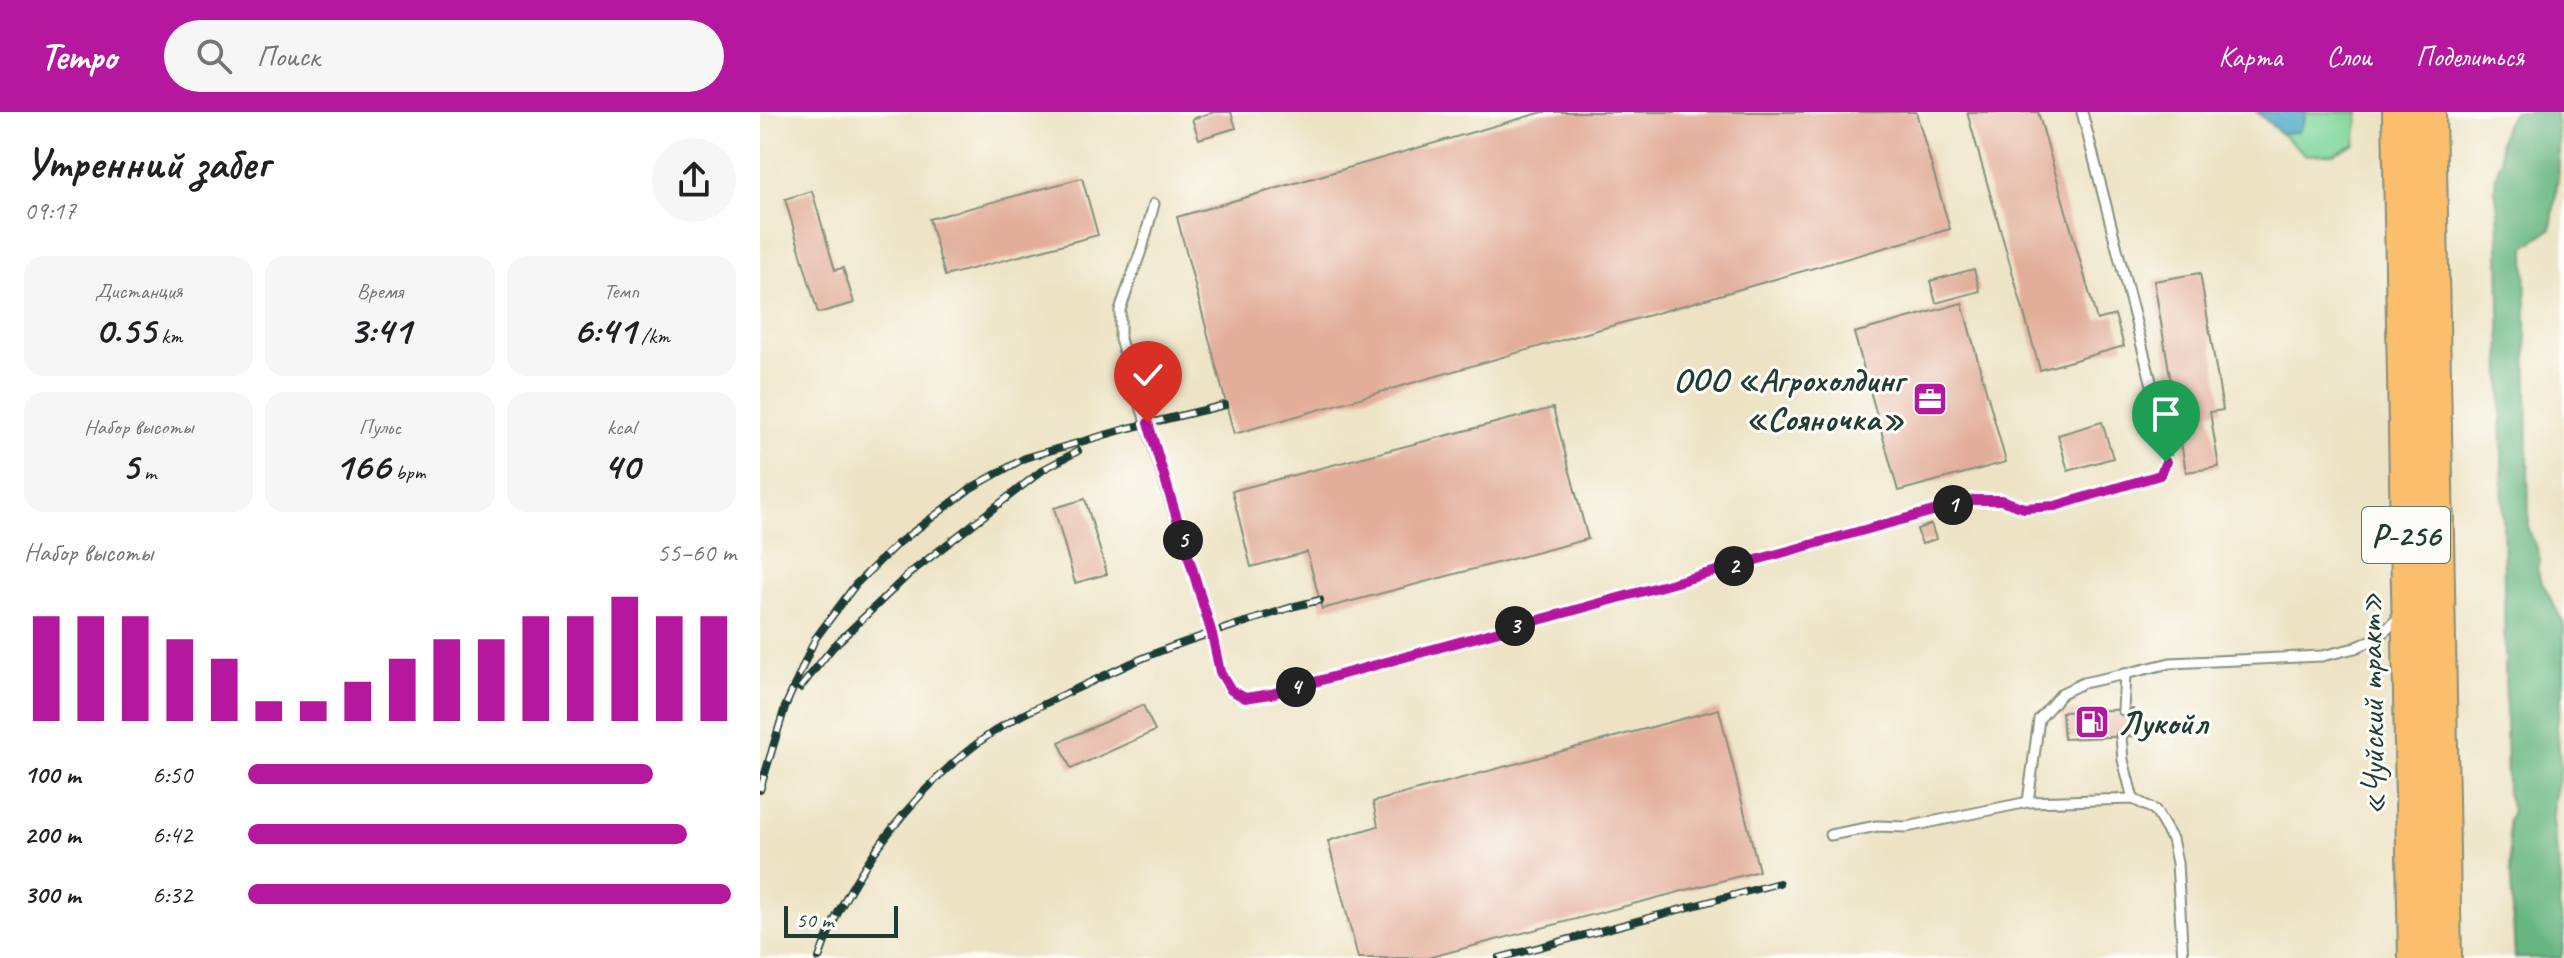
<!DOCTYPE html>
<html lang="ru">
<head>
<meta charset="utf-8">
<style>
  :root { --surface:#fff; --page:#f6f6f6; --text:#202124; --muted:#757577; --accent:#b5179e }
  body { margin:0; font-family:Caveat,sans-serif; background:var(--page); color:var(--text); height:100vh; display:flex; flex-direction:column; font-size:30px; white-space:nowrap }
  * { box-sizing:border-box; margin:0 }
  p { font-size:26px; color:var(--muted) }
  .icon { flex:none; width:44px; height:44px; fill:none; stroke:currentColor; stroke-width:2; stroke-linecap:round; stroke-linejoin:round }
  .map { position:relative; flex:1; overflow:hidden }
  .details { display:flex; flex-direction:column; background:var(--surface); width:760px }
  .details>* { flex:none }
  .scale { position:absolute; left:24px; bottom:20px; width:114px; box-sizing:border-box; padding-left:8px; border:4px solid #1f3d34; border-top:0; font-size:22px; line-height:28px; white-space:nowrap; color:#1f3d34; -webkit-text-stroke:6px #fdfcf7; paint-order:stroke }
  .pin { position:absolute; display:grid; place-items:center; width:68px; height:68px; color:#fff; margin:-82px -34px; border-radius:50% 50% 50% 0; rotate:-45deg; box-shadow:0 0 8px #0007 }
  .pin .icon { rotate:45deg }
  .km { position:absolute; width:40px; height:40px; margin:-20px; border-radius:50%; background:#222; color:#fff; font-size:22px; line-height:40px; text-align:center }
  .round { display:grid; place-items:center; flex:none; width:84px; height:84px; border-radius:42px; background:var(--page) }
  .summary { display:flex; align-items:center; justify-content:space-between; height:136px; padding:0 24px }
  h1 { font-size:44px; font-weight:600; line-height:60px }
  .stats { display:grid; grid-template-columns:repeat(3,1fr); gap:12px; height:136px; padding:8px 24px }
  .stats div { display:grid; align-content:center; border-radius:20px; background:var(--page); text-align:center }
  .stats b { font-size:40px; font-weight:600 }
  .stats small { font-size:22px; font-weight:400 }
  .stats p { font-size:22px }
  .chart { height:224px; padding:16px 24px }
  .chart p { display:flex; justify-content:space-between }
  .chart svg { width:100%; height:144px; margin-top:8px; stroke:var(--accent); stroke-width:6 }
  ul { padding:0 24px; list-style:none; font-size:26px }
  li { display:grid; grid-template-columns:128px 96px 1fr; align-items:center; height:60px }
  li i { height:20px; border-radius:10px; background:var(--accent) }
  header { display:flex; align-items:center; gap:48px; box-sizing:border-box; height:112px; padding:0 40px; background:var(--accent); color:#fff }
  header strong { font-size:38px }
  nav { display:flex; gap:44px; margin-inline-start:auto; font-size:28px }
  .search { width:560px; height:72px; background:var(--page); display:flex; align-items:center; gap:20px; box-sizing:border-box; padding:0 28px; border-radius:44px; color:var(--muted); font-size:30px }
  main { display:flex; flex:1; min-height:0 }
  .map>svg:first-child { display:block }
</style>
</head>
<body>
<header>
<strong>Tempo</strong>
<div class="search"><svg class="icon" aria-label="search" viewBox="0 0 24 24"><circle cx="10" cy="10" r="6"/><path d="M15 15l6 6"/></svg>Поиск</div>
<nav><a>Карта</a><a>Слои</a><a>Поделиться</a></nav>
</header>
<main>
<section class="details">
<div class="summary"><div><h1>Утренний забег</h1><p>09:17</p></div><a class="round"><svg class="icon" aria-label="share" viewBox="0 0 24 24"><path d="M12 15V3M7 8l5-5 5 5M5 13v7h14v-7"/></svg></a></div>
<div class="stats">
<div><p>Дистанция</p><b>0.55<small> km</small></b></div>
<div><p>Время</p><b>3:41</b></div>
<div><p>Темп</p><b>6:41<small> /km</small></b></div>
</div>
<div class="stats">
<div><p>Набор высоты</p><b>5<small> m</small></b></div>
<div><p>Пульс</p><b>166<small> bpm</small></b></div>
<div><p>kcal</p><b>40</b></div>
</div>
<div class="chart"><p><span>Набор высоты</span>55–60 m</p>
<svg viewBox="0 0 160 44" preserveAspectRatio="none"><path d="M5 44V12M15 44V12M25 44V12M35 44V19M45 44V25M55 44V38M65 44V38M75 44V32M85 44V25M95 44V19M105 44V19M115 44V12M125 44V12M135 44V6M145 44V12M155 44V12"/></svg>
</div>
<ul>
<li><b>100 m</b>6:50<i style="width:83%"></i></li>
<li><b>200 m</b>6:42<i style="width:90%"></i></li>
<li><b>300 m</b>6:32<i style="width:99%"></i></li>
</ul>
</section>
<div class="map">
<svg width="1804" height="846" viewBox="0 0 1804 846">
  <rect width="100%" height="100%" fill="#fdfcf7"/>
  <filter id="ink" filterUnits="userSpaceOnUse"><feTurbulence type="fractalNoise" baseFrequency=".0125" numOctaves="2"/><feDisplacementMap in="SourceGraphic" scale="16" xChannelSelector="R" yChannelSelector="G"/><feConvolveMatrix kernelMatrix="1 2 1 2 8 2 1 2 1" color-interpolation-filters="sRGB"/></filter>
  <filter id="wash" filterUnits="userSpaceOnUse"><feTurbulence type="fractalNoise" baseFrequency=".006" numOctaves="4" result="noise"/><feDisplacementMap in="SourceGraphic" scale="32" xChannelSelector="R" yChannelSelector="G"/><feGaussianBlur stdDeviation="1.8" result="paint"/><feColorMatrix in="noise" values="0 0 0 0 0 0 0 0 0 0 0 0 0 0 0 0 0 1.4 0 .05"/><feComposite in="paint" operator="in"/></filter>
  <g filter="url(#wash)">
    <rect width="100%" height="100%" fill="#ede3c4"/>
    <path fill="#7fd599" stroke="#4f8966" stroke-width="2" d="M1546,0H1599L1595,32L1574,42L1546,43L1520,21L1539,19Z"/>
    <path fill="#67b681" stroke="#437a5a" stroke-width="2" d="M1754,0H1796C1803,39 1797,78 1791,117L1765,135L1769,419L1776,433L1780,448L1777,456L1780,467L1804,512V573L1797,614L1801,659L1794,687L1793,709L1801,770L1799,794L1804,816L1802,843L1800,846H1755L1748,709L1752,698L1747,681L1739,133L1738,99L1735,77L1736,63L1741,48L1740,29L1746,11Z"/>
    <path fill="#45a6c4" stroke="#32727c" stroke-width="2" d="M1497,0H1546L1539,20L1520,21Z"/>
    <g id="blocks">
      <g fill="#e2ae9a">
        <path d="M454,0H471L476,16L439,27L432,7Z"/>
        <path d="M783,0H1156L1190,117L474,322L417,105Z"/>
        <path d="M1207,0H1278L1337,208L1355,203L1364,234L1280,258Z"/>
        <path d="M322,66L338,123L185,164L169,107Z"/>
        <path d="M52,79L75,158L83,156L94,191L58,201L25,87Z"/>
        <path d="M1214,157L1220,179L1176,191L1170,169Z"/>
        <path d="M1440,161L1463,298L1450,300L1459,355L1426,360L1394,169Z"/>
        <path d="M1202,191L1246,350L1138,379L1094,221Z"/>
        <path d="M793,296L828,427L562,497L547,440L491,455L472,379Z"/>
        <path d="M1342,310L1353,346L1308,359L1298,323Z"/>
        <path d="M325,387L347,462L315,471L294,396Z"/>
        <path d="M1171,412L1176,427L1162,432L1157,417Z"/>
        <path d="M383,593L395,619L311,657L299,630Z"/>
        <path d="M959,597L999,759L667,846H598L568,729L618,714L613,690Z"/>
        <path d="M1373,597L1374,624L1304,627L1302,600Z"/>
      </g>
    </g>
  </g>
  <g filter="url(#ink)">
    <use href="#blocks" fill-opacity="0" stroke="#86907c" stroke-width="2"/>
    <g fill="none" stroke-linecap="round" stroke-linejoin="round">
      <g stroke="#86907c" stroke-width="13">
        <g id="lane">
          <path d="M394,92L383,133L360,198V227L452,522C456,542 459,582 486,586C493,587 504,583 511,582L1213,388H1241L1264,396L1295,394L1400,363L1406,350L1403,316L1322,0"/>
          <path d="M1363,598L1365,562L1410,551L1562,544L1595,536L1619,525L1639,505"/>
          <path d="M1361,624L1363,648L1373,687"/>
          <path d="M1268,690L1373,687L1395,698L1412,727L1417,751L1423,846"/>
          <path d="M1070,723L1117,714L1147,715L1268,690L1279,607L1302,581L1323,571L1365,562"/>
        </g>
      </g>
      <g stroke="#86907c" stroke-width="36">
        <g id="highway">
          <path d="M1639,0L1655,846"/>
          <path d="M1669,0L1685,846"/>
        </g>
      </g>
      <use href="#lane" stroke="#fff" stroke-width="9"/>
      <use href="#highway" stroke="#fabe6d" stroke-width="32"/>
      <g stroke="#1f3d34" stroke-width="8">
        <g id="rail">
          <path d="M40,576L73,535L150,461L284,357L318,339"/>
          <path d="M0,678L25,595L55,527L96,472L136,433L211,376L265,346L369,316L465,293"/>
          <path d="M59,846C87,764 156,675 226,625C250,607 281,594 307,581C329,571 351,560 374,550C426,527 482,512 535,494L560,488"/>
          <path d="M739,846L1019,771"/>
        </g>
      </g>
      <use href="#rail" stroke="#fdfcf7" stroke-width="5" stroke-dasharray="15" stroke-linecap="butt"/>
    </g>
  </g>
  <g fill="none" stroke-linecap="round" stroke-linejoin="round" filter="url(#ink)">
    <g stroke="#fff" stroke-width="16">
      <path id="route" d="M388,311L452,522L460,560L471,578L485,586L511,582L1213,388H1241L1264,396L1295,394L1400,363L1406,350"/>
    </g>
    <use href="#route" stroke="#b5179e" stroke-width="10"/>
  </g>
  <defs>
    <g id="office-square" transform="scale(1.8)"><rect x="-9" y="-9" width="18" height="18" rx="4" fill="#b5179e" stroke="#fdfcf7"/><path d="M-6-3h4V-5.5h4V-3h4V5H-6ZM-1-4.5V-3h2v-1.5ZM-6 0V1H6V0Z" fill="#fff"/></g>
    <g id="fuel-square" transform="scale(1.8)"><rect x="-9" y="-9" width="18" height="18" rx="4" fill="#b5179e" stroke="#fdfcf7"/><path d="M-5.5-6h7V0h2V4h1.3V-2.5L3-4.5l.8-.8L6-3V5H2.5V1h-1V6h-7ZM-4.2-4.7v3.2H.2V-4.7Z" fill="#fff"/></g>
  </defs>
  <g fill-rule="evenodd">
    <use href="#office-square" x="1170" y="287"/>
    <use href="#fuel-square" x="1332" y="610"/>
  </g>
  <g text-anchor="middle" stroke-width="6" stroke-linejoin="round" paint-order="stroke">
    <rect fill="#fdfcf7" stroke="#62766e" stroke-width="2" x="1602" y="395" width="88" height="56" rx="6"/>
    <g font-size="32" font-weight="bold" fill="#1f3d34">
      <text x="1646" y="434">Р-256</text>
    </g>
    <g font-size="34" font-weight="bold" fill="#1f3d34" stroke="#fdfcf7" text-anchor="end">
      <text x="1144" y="279">ООО «Агрохолдинг<tspan x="1144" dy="39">«Сояночка»</tspan></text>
      <text x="1358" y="622" text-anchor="start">Лукойл</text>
    </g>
    <g font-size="34" fill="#1f3d34" stroke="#fdfcf7">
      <text transform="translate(1611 592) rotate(-91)" y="12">«Чуйский тракт»</text>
    </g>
  </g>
</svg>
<div class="scale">50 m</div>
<div class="pin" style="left:1406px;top:350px;background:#1e9e55"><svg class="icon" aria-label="arrive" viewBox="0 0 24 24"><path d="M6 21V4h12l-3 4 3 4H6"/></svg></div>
<div class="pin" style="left:388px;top:311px;background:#d93025"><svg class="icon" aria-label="check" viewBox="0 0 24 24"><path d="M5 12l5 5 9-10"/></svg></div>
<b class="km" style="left:1193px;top:393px">1</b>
<b class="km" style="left:974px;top:454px">2</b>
<b class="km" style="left:755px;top:514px">3</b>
<b class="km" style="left:536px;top:575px">4</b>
<b class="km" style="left:423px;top:428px">5</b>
</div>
</main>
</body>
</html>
